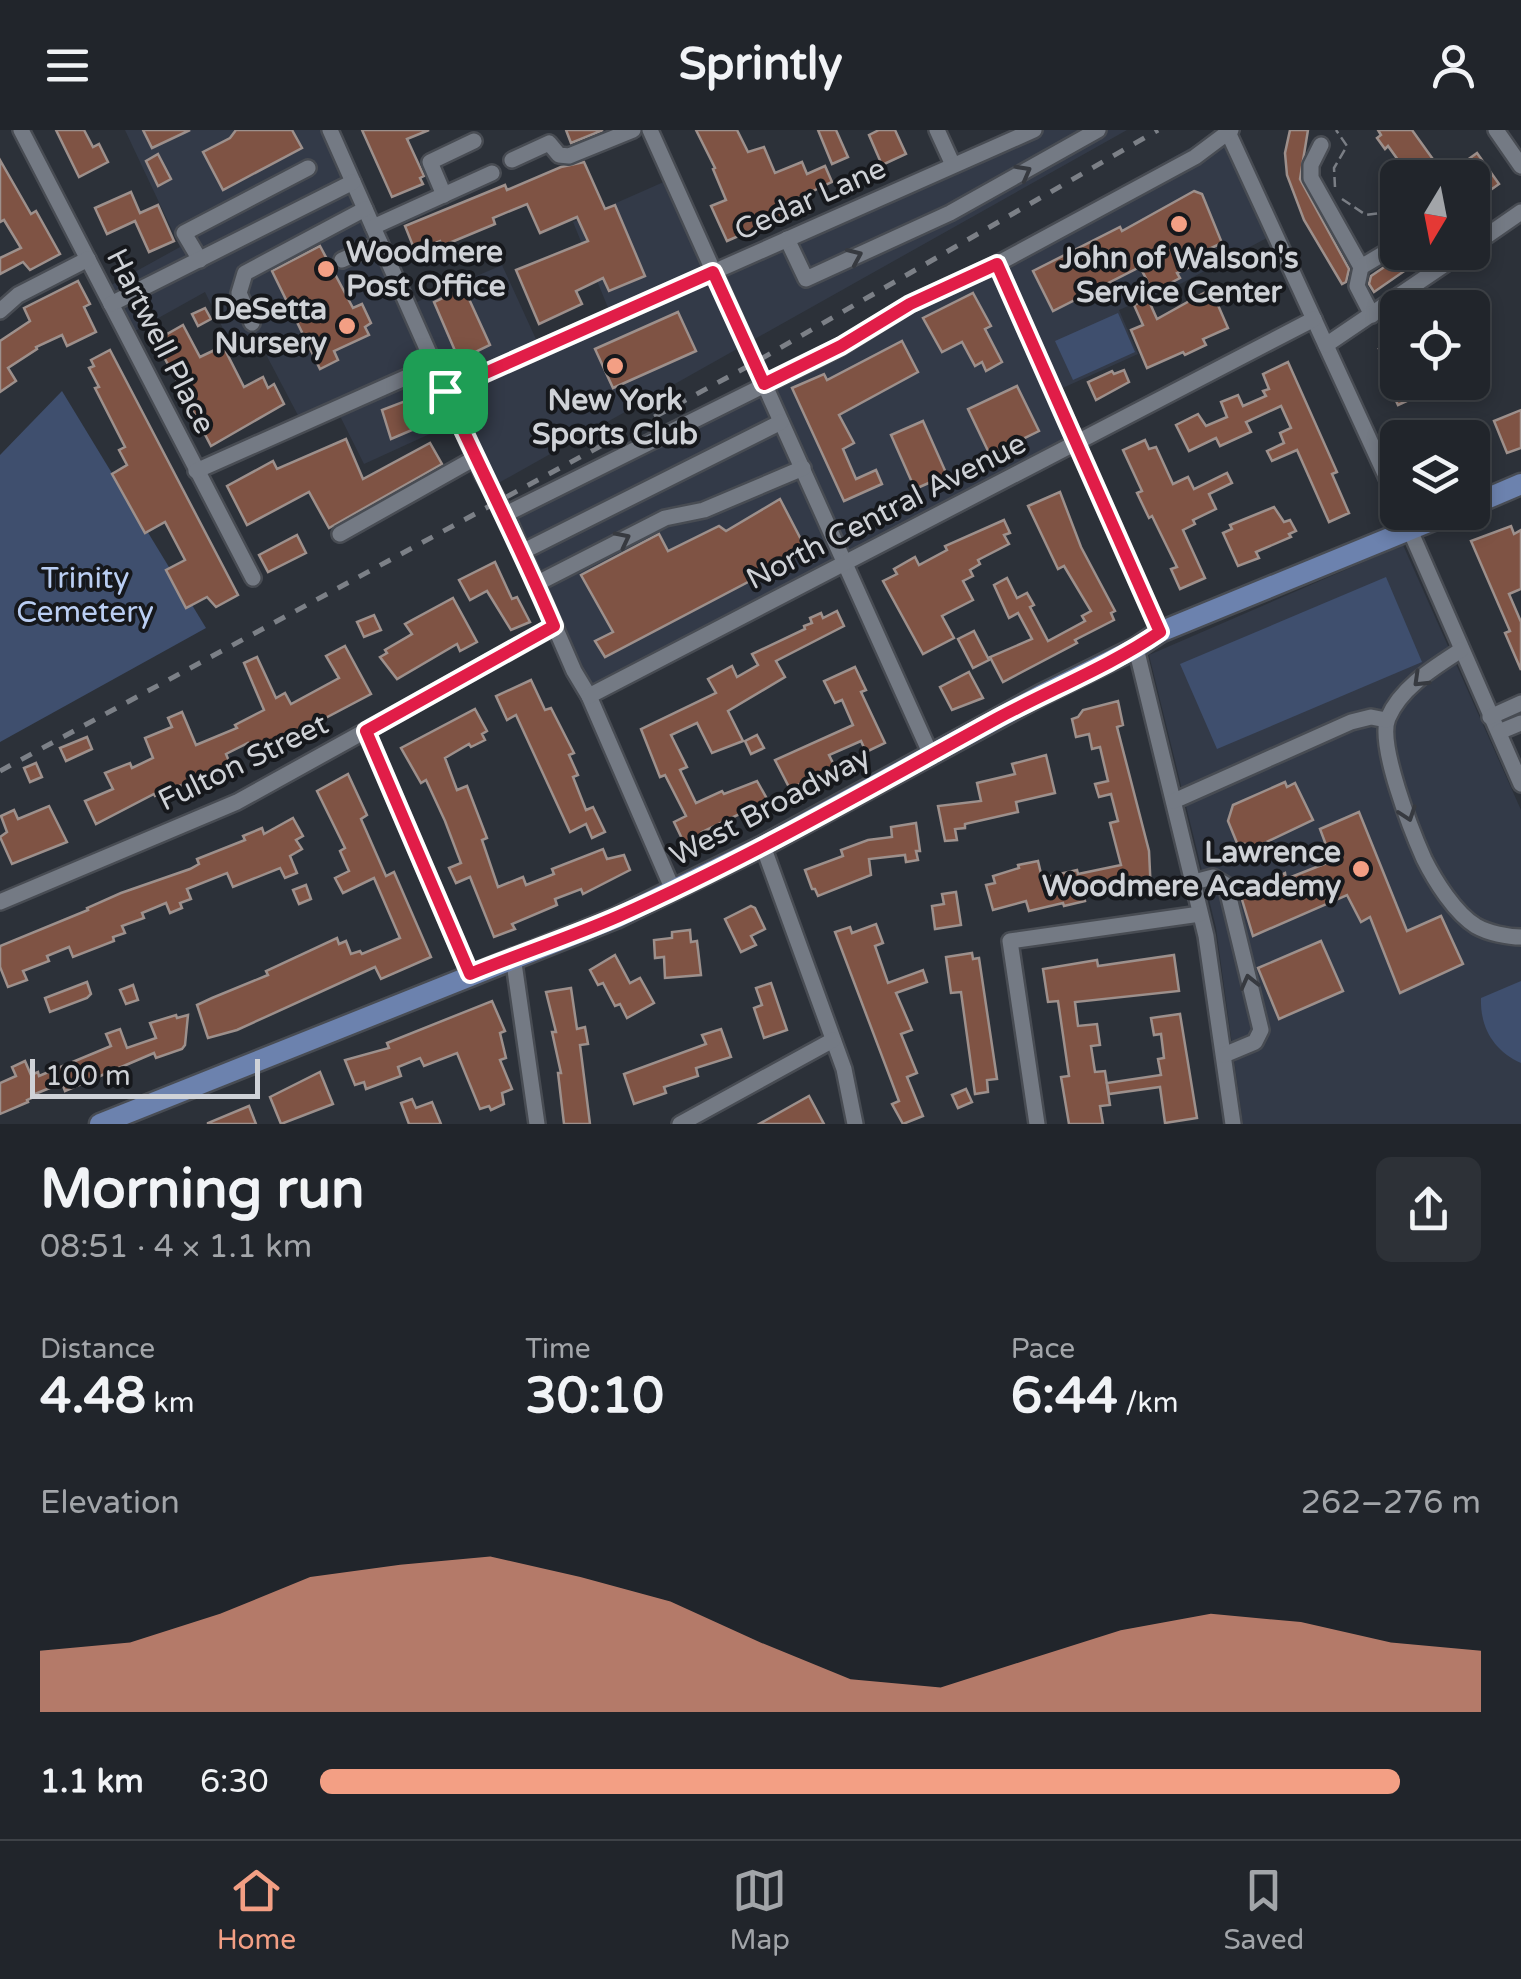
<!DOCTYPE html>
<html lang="en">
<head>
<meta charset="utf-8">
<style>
  :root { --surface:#21252b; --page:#2d3137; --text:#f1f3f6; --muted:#a2a5a9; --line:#3e4247; --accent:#f39f84 }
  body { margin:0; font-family:"Varela Round",sans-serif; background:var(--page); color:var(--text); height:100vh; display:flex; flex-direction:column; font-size:38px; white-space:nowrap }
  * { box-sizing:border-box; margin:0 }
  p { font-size:32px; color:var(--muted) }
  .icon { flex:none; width:55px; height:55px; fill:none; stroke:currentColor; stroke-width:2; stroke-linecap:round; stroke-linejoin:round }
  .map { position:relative; height:994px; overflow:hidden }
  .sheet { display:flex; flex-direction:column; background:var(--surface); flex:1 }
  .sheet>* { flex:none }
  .needle { width:65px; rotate:190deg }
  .buttons { position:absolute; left:1380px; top:30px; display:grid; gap:20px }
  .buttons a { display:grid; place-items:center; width:110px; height:110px; border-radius:15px; background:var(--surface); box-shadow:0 5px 15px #0003,0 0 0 2px var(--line); font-size:50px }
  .scale { position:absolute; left:30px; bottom:25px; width:230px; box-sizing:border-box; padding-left:10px; border:5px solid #cfd2d7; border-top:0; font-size:28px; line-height:35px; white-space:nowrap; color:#cfd2d7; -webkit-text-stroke:8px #16181c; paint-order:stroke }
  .pin { position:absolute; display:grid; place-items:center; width:85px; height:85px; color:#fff; margin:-42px; border-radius:20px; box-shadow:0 5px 15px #0006 }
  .round { display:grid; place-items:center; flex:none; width:105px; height:105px; border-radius:15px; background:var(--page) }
  .headline { display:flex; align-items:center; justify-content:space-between; height:170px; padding:0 40px }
  h1 { font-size:55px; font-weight:700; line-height:75px }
  .metrics { display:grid; grid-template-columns:repeat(3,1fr); gap:15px; height:170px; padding:10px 40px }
  .metrics div { display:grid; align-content:center }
  .metrics b { font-size:50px; font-weight:700 }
  .metrics small { font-size:28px; font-weight:400 }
  .metrics p { font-size:28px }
  .chart { height:280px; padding:20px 40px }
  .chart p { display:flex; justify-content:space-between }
  .chart svg { width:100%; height:180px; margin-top:10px; fill:var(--accent); opacity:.7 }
  ul { padding:0 40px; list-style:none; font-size:32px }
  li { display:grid; grid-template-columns:160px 120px 1fr; align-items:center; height:75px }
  li i { height:25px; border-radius:12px; background:var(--accent) }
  header { display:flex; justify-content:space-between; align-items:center; height:130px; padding:0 40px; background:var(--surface); font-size:45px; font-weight:700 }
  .tabs { display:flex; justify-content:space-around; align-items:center; height:140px; border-top:2px solid var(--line); background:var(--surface); font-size:28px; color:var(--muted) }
  .tabs a { display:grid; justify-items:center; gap:5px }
  .tabs .active { color:var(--accent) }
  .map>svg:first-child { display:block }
</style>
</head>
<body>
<header><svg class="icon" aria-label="menu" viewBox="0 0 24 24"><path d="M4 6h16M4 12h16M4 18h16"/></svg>Sprintly<svg class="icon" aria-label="person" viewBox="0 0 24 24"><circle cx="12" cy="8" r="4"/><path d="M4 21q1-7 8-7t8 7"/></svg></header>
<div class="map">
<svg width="1521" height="994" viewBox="0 0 1521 994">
  <rect width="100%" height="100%" fill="#2c3139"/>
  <g fill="#333a48">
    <path d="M125,0H335L410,175L502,135L540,218L611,185L573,92L675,47L714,144L1029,0H1127L486,360L456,292L364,334L336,278L302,293L260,213L237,227L205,162L126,206L104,159L180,117Z"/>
    <path d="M1222,0L1276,103L1182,153L1119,180L1138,224L1056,261L1083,316L589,566L506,384L910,174Z"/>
    <path d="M1403,415L1521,680V994H1243L1216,798L1149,525Z"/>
  </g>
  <g fill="#3f4f6e">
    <path d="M1118,183L1135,222L1073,250L1055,211Z"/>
    <path d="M62,261L206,498L0,612V325Z"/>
    <path d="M1386,447L1422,532L1217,619L1180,534Z"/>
    <path d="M1521,851V933C1494,921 1480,898 1481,868Z"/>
  </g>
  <g fill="#7f5344" stroke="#9d908c" stroke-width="2.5">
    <path d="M56,0H84L93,17L99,14L108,32L79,47Z"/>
    <path d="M143,0H190L152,18Z"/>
    <path d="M236,0H292L302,18L223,60L203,22L230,8Z"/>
    <path d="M362,0H429L407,9L424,46L420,48L423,54L392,67Z"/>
    <path d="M566,0H603L571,13Z"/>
    <path d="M696,0H737L748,22L764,17L775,43L802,32L807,44L825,36L832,52L796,69L801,79L727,111L711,76L726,70L713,39L715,38Z"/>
    <path d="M818,0H836L848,27L832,34Z"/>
    <path d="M879,0H895L906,24L882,35L869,5Z"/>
    <path d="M1290,0H1308L1300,49L1349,139L1346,152L1342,154L1304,90L1287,45L1285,23Z"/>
    <path d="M1378,0H1412L1445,46L1477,23L1499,54L1472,73V48H1411L1388,16L1385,19L1377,8L1381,5Z"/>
    <path d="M158,24L171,49L158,56L146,31Z"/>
    <path d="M0,30L31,84L36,81L60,124L30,140L23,132L0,144V128L21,118L4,90L0,92Z"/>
    <path d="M584,32L605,79L615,75L645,146L609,161L603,148L576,161L582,174L539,194L516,140L588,111L577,87L540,103L527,74L493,88L495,94L442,116L440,111L415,121L405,96L505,55L507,60L561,37Z"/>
    <path d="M1194,61L1202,64L1222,113L1185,130L1190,137L1177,143L1180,148L1153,162L1140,137L1053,181L1033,141L1120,97L1122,101Z"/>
    <path d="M131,62L140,83L158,75L174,111L149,122L135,91L107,104L95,78Z"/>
    <path d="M320,116L353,178L362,174L371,193L365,197L369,205L334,221L338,230L320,239L272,141Z"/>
    <path d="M1405,123L1413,135L1374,162L1369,154L1371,146Z"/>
    <path d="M78,151L90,174L84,177L96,202L67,216L62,205L36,217L37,219L8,238L16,251L0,262V211L30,191L24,178Z"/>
    <path d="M464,158L490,215L459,230L434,172Z"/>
    <path d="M1211,159L1228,198L1203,209L1206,215L1185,225L1183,222L1147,238L1131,200L1143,195L1134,175L1148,169L1157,189Z"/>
    <path d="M973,163L991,196L985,199L1002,232L986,241L982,232L975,236L962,212L942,222L923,188Z"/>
    <path d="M205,178L211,189L198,196L192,184Z"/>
    <path d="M678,182L696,221L613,258L595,219Z"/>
    <path d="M183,195L200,227L223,216L244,257L263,247L268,258L274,254L284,274L211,316L187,270L184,271L177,257L180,256L155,211Z"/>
    <path d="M902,211L918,242L839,285L854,313L843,319L856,349L876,340L882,354L844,371L792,258L824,244L827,250Z"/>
    <path d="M1398,211V252H1448L1398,275L1382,240L1388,237L1379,219Z"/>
    <path d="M110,220L238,465L216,477L207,467L186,478L166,440L185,430L165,392L145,403L112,344L127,335L119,320L125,317L95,258L99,257L89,238L94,236L91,230Z"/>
    <path d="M1288,232L1337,342L1332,344L1349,383L1329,392L1297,320L1272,331L1267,321L1284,313L1280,303L1291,298L1281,276L1246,292L1251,302L1220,316L1216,308L1189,321L1176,295L1198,284L1206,296L1227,287L1221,272L1238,265L1243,276L1266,266L1263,261L1269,259L1263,244Z"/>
    <path d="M1124,240L1129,252L1096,270L1088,252L1112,241L1114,244Z"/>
    <path d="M1017,256L1039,301L990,325L968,279Z"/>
    <path d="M408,270L419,297L391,309L382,280Z"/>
    <path d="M1521,280V318L1507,323L1494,291Z"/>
    <path d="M923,291L947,345L915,359L891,305Z"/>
    <path d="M346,309L363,349L430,313L442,334L329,398L309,362L247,395L227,356L273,331L277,339Z"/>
    <path d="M1145,310L1149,319L1156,317L1173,354L1188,347L1194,359L1227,343L1232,353L1209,364L1216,379L1193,390L1195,394L1183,400L1205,448L1180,459L1171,439L1177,437L1152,386L1149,388L1137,363L1142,361L1123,320Z"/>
    <path d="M1060,362L1081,417L1115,481L1111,483L1114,490L1075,510L1077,513L1003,552L990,527L1032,509L1018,483L1009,488L994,455L1007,448L1017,468L1027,463L1034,475L1030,477L1048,511L1085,491L1082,486L1091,481L1064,436L1058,439L1028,376Z"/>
    <path d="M780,369L807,421L605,527L595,511L613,502L581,445L659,404L668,421L719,396L726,401Z"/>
    <path d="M1274,377L1284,392L1290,390L1296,401L1289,404L1291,407L1256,422L1259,428L1238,436L1223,403L1232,399L1230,395Z"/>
    <path d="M1004,390L1010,403L1004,405L1009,414L978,430L980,434L970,440L973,446L963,451L973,470L942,486L954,508L923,524L883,451L897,444L894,439L915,427L919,435L947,420L945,416Z"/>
    <path d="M1511,396L1514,404L1521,400V459L1509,464L1521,492V540L1505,503L1510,501L1471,411Z"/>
    <path d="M297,405L306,423L268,442L259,425Z"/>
    <path d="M495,432L512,469L517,467L530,492L511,500L487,461L470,470L459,450Z"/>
    <path d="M453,468L477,512L460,521L457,514L397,549L380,527L387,523L385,520L412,504L405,494Z"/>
    <path d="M837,481L844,496L776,531L785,547L728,581L743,611L712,623L697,593L671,605L687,637L680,640L696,673L722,661L724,664L757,651L771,676L751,686L748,680L702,702L706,709L687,719L674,692L686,686L665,645L660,647L641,599L716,563L708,549L732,536L737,547L758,535L752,524L805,499L804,496L812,493L810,488L821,483L823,488Z"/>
    <path d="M374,485L381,500L364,507L357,492Z"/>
    <path d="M974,501L989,530L973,538L958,509Z"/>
    <path d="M345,516L371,564L255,625L248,613L226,624L231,636L186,657L184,654L155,666L154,664L96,694L85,671L113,659L105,643L130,633L132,638L153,628L145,608L172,597L168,588L182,582L196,615L237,598L235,595L264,580L244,533L257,527L276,568L285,563L291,574L339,548L326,526Z"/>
    <path d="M855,537L866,560L861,562L885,613L866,622L861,611L829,625L837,641L820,649L818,645L790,659L775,630L853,595L842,570L835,573L824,551Z"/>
    <path d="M969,542L983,568L952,580L940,557Z"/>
    <path d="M531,550L545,580L551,578L574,623L569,625L578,645L573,647L586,680L593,677L605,702L592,708L586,694L570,702L516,585L507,590L496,566Z"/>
    <path d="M1118,571L1123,595L1117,597L1149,721L1151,763L1138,764L1137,759L1121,761L1120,751L1082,757L1085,771L1064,776L1063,773L1029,781L1026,771L993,780L986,755L995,753L993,746L1019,738L1018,735L1038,731L1042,748L1077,740L1078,744L1121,735L1110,693L1118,691L1111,664L1099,667L1095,654L1108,651L1100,617L1092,619L1089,604L1076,607L1072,589L1078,587L1083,580Z"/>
    <path d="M475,579L487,601L482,604L485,610L471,617L469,614L445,628L457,660L467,656L487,708L482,710L498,757L523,747L526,755L554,744L552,739L603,719L607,729L624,725L630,740L583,764L581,759L555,769L557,775L512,794L515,799L494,807L470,747L456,753L449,738L461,733L445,691L426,650L421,653L401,618Z"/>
    <path d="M757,605L764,618L751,624L745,611Z"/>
    <path d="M87,607L92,619L66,631L60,618Z"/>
    <path d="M1046,625L1055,663L1016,672L1018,682L965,694V698L955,699L957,710L945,711L938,676L981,671L977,653L1015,644L1012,634Z"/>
    <path d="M36,633L42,647L30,652L24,638Z"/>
    <path d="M348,644L367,685L361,689L386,746L394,742L431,827L381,849L375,837L237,900L208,908L197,875L212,868L268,845L266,841L337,808L339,814L346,811L351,824L360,821L362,824L400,808L374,748L343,763L335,748L349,741L340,721L345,718L317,661Z"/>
    <path d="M1285,652L1287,657L1295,653L1313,690L1254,718L1253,715L1237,713L1228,691L1233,675Z"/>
    <path d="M49,676L67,712L12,734L0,707L7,702L1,686L14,680L18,689Z"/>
    <path d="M1359,682L1407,801L1441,786L1463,834L1400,863L1370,787L1361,792L1347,765L1253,806L1240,763L1285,743L1286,749L1332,731L1320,699Z"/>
    <path d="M293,688L303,706L296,710L302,719L290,726L297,743L285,748L280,738L233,757L227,743L187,759L191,769L180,773L182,778L170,783L166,773L142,783L144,788L122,796L125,803L113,807L114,811L73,827L69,817L47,826L49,831L23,841L27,850L8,857L0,837V816L88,780L87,778L121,763L190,739L199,734L197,729L245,710L243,706L262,698L264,704Z"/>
    <path d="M916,693L920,721H916L918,730L906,732L905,725L869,729L871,745L818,766L815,759H812L805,740L843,726L841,720L868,710L892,707L891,697Z"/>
    <path d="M306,755L311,769L299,774L293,760Z"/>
    <path d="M956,762L961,795L935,799L932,776L944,774L942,764Z"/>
    <path d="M751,776L755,778L765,799L751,806L756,815L741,822L725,789Z"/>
    <path d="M876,794L883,813L875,816L888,853L923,840L927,852L896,863L912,900L901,904L917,943L907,947L923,986L903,994L892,974L899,971L835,802L850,797L852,803Z"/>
    <path d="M690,800L691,812L697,811L701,845L665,848L664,827L655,828L654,810L672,808V802Z"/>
    <path d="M1321,811L1343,861L1279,889L1258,838Z"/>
    <path d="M972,823L973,829L979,828L997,949L987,950L988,962L975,964L961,862L951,863L946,827Z"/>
    <path d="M615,825L630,853L640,848L654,873L627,888L620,874L615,876L603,853L598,855L590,840Z"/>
    <path d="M1174,825L1179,861L1075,872L1078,896L1097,894L1100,915L1091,916L1095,942L1105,941L1110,975L1100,976L1103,994H1069L1061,947L1069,946L1058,871L1048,872L1043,839L1097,830L1098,836Z"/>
    <path d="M87,852L91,864L87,868L50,882L45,868Z"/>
    <path d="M771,853L787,900L764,908L754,878L762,875L756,858Z"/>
    <path d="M133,855L138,870L126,874L120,860Z"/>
    <path d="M571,858L577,899L585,897L588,914L580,915L590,994H564L558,943H561L552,902H556L546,862Z"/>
    <path d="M492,871L505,901L500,903L506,928L500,930L512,959L502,963L504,974L491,980L489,976L480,979L457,923L424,936L420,928L398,937L401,946L366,959L364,952L355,955L345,930L389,918L387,913Z"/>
    <path d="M1180,884L1197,988L1165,993L1160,957L1109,964L1107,953L1161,945L1158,929L1164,928L1161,904L1154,905L1151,888Z"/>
    <path d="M176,885L177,888L188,885L185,915L182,919L156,928L154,923L65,961L62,953L35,964L36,966L27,970L28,972L0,984V953L16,946L12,937L25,931L31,945L38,942L39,946L111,916L106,904L120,899L127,918L156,908L150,893Z"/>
    <path d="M721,899L731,927L696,938L698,946L664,957L666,963L634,974L624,944L706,914L702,905Z"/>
    <path d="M320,942L333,974L281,994L270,967Z"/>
    <path d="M966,959L972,972L958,978L952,965Z"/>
    <path d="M809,966L824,994H759Z"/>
    <path d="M412,969L416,978L432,972L441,994H409L401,973Z"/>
    <path d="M249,976L256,994H208V993Z"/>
  </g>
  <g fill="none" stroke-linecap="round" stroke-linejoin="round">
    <g stroke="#484c53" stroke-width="20">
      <g id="minor">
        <path d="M21,0L253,448"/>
        <path d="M330,0L483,345L506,384L574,541L589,566L673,760"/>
        <path d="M650,0L931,625"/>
        <path d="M937,0L953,35"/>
        <path d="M1227,0L1398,372"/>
        <path d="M1496,0L1521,36"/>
        <path d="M1321,15L1311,35V48L1361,137L1357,156L1372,185"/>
        <path d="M512,30L549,13L559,25L569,26L633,0"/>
        <path d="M444,65L430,32L474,11"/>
        <path d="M373,97L492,43"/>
        <path d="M787,109L806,149L950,83L1098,0"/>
        <path d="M1472,116L1521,82"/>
        <path d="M200,130L184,103L308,38"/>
        <path d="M342,130L380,113"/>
        <path d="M997,134L1160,502"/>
        <path d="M1361,137L1398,115"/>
        <path d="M111,174L353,52"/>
        <path d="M0,181L18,165L88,129"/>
        <path d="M252,193L239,163L245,143L365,79"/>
        <path d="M1326,215L1463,122"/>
        <path d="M445,261L1034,0"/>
        <path d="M196,341L434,235"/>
        <path d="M1402,382L1521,654"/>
        <path d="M506,384L841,217L910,174L997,134L1195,27L1231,0"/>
        <path d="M340,404L475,328"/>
        <path d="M522,422L781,292"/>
        <path d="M536,454L665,388L704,380L803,338"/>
        <path d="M1136,518L1206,806L1233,994"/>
        <path d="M1461,520C1435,537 1401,557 1388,588C1377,614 1412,702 1424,729C1435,751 1455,783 1476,796C1488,803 1508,807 1521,807"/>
        <path d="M589,566L1314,189"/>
        <path d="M1490,587L1521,573"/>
        <path d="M366,601L470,844"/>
        <path d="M1499,602L1521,593"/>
        <path d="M1174,671L1351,592L1371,587L1386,590"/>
        <path d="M763,716L844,939L855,994"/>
        <path d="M1194,752L1213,747L1226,755L1261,900L1255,912L1224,925"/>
        <path d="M0,772L237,672L555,496"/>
        <path d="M513,826L537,994"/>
        <path d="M680,994L833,910"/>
        <path d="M1037,994L1010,811L1200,784"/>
      </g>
    </g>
    <g stroke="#484c53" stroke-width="25">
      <g id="major">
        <path d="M1472,375L1521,354"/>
        <path d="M100,994L616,788L763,716L1041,565L1136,518L1160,502L1453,382"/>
      </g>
    </g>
    <g stroke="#7a7e85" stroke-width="2.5" stroke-dasharray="10 5" stroke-linecap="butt">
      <path d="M1335,57L1334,38L1347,16L1336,0"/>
      <path d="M1342,69L1366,85L1388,82L1398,77"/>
    </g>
    <use href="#minor" stroke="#747a84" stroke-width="15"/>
    <use href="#major" stroke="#6c82ae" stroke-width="20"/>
    <path stroke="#7c8087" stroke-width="5" stroke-dasharray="12 12" stroke-linecap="butt" d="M0,641L754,233L1158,0"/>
  </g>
  <defs><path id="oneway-chevron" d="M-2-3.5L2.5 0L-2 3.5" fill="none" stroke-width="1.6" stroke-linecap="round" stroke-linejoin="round" transform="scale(2.5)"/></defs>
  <g stroke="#373a40">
    <use href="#oneway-chevron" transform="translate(1024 42) rotate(-29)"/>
    <use href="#oneway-chevron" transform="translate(855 126) rotate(-24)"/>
    <use href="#oneway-chevron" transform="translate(623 409) rotate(-27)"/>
    <use href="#oneway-chevron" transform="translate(1420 550) rotate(136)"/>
    <use href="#oneway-chevron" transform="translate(1408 684) rotate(71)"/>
    <use href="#oneway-chevron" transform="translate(1249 852) rotate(-104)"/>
  </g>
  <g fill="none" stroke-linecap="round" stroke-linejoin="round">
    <g stroke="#fff" stroke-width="20">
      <path id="route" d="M997,134L1160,502C1110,536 1052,559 998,588C874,656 749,728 619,786C571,807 519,824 470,844L366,601L554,496C520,416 481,340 445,261L713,142L764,254L841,216L910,174Z"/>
    </g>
    <use href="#route" stroke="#e11d48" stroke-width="12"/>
  </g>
  <g fill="#f39f84" stroke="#16181c" stroke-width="4">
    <circle cx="1179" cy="94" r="10"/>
    <circle cx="326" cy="139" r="10"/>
    <circle cx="347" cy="196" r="10"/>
    <circle cx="615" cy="236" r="10"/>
    <circle cx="1361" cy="739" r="10"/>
  </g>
  <g text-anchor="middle" stroke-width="8" stroke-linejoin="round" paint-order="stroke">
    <g font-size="30" fill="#cfd2d7" stroke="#16181c">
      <text transform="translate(810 69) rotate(-24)" y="10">Cedar Lane</text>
      <text transform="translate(161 211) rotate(63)" y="10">Hartwell Place</text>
      <text transform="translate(886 381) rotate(-27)" y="10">North Central Avenue</text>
      <text transform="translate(243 632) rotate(-26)" y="10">Fulton Street</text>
      <text transform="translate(770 676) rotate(-28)" y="10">West Broadway</text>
    </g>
    <g font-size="30" font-weight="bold" fill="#cfd2d7" stroke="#16181c">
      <text x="346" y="132" text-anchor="start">Woodmere<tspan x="346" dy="34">Post Office</tspan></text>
      <text x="1179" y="138">John of Walson's<tspan x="1179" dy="34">Service Center</tspan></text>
      <text x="327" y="189" text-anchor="end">DeSetta<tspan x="327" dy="34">Nursery</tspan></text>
      <text x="615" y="280">New York<tspan x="615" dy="34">Sports Club</tspan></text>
      <text x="1341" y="732" text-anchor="end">Lawrence<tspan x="1341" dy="34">Woodmere Academy</tspan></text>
    </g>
    <g font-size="30" fill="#bacef3" stroke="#16181c">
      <text x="85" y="458">Trinity<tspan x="85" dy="34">Cemetery</tspan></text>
    </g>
  </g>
</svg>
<div class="buttons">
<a><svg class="needle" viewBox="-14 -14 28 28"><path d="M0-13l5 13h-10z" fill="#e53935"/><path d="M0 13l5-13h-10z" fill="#a2a5a9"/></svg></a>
<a><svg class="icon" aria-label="locate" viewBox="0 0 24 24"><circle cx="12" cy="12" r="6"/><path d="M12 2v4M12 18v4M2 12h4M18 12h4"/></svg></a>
<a><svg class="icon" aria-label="layers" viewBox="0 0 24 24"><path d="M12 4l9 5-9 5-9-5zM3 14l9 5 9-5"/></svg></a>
</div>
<div class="scale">100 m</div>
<div class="pin" style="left:445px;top:261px;background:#1e9e55"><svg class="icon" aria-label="arrive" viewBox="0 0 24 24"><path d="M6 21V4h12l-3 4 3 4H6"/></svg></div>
</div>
<section class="sheet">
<div class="headline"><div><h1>Morning run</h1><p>08:51 · 4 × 1.1 km</p></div><a class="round"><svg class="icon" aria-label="share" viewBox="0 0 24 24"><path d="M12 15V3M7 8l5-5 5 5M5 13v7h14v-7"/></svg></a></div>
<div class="metrics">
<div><p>Distance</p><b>4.48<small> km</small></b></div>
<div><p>Time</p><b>30:10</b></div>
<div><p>Pace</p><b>6:44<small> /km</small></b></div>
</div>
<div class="chart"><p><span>Elevation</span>262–276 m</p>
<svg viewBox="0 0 160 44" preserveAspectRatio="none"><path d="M0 44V29L10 27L20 20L30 11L40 8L50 6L60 11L70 17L80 27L90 36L100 38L110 31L120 24L130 20L140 22L150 27L160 29V44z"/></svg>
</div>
<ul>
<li><b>1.1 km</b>6:30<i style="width:93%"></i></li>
</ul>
</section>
<nav class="tabs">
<a class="active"><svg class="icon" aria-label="home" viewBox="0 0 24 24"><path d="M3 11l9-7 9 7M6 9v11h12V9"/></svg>Home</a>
<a><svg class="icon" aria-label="map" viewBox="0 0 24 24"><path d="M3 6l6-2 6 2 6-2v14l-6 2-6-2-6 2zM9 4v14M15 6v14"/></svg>Map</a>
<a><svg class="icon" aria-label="saved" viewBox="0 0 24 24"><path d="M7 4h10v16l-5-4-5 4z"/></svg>Saved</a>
</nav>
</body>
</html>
